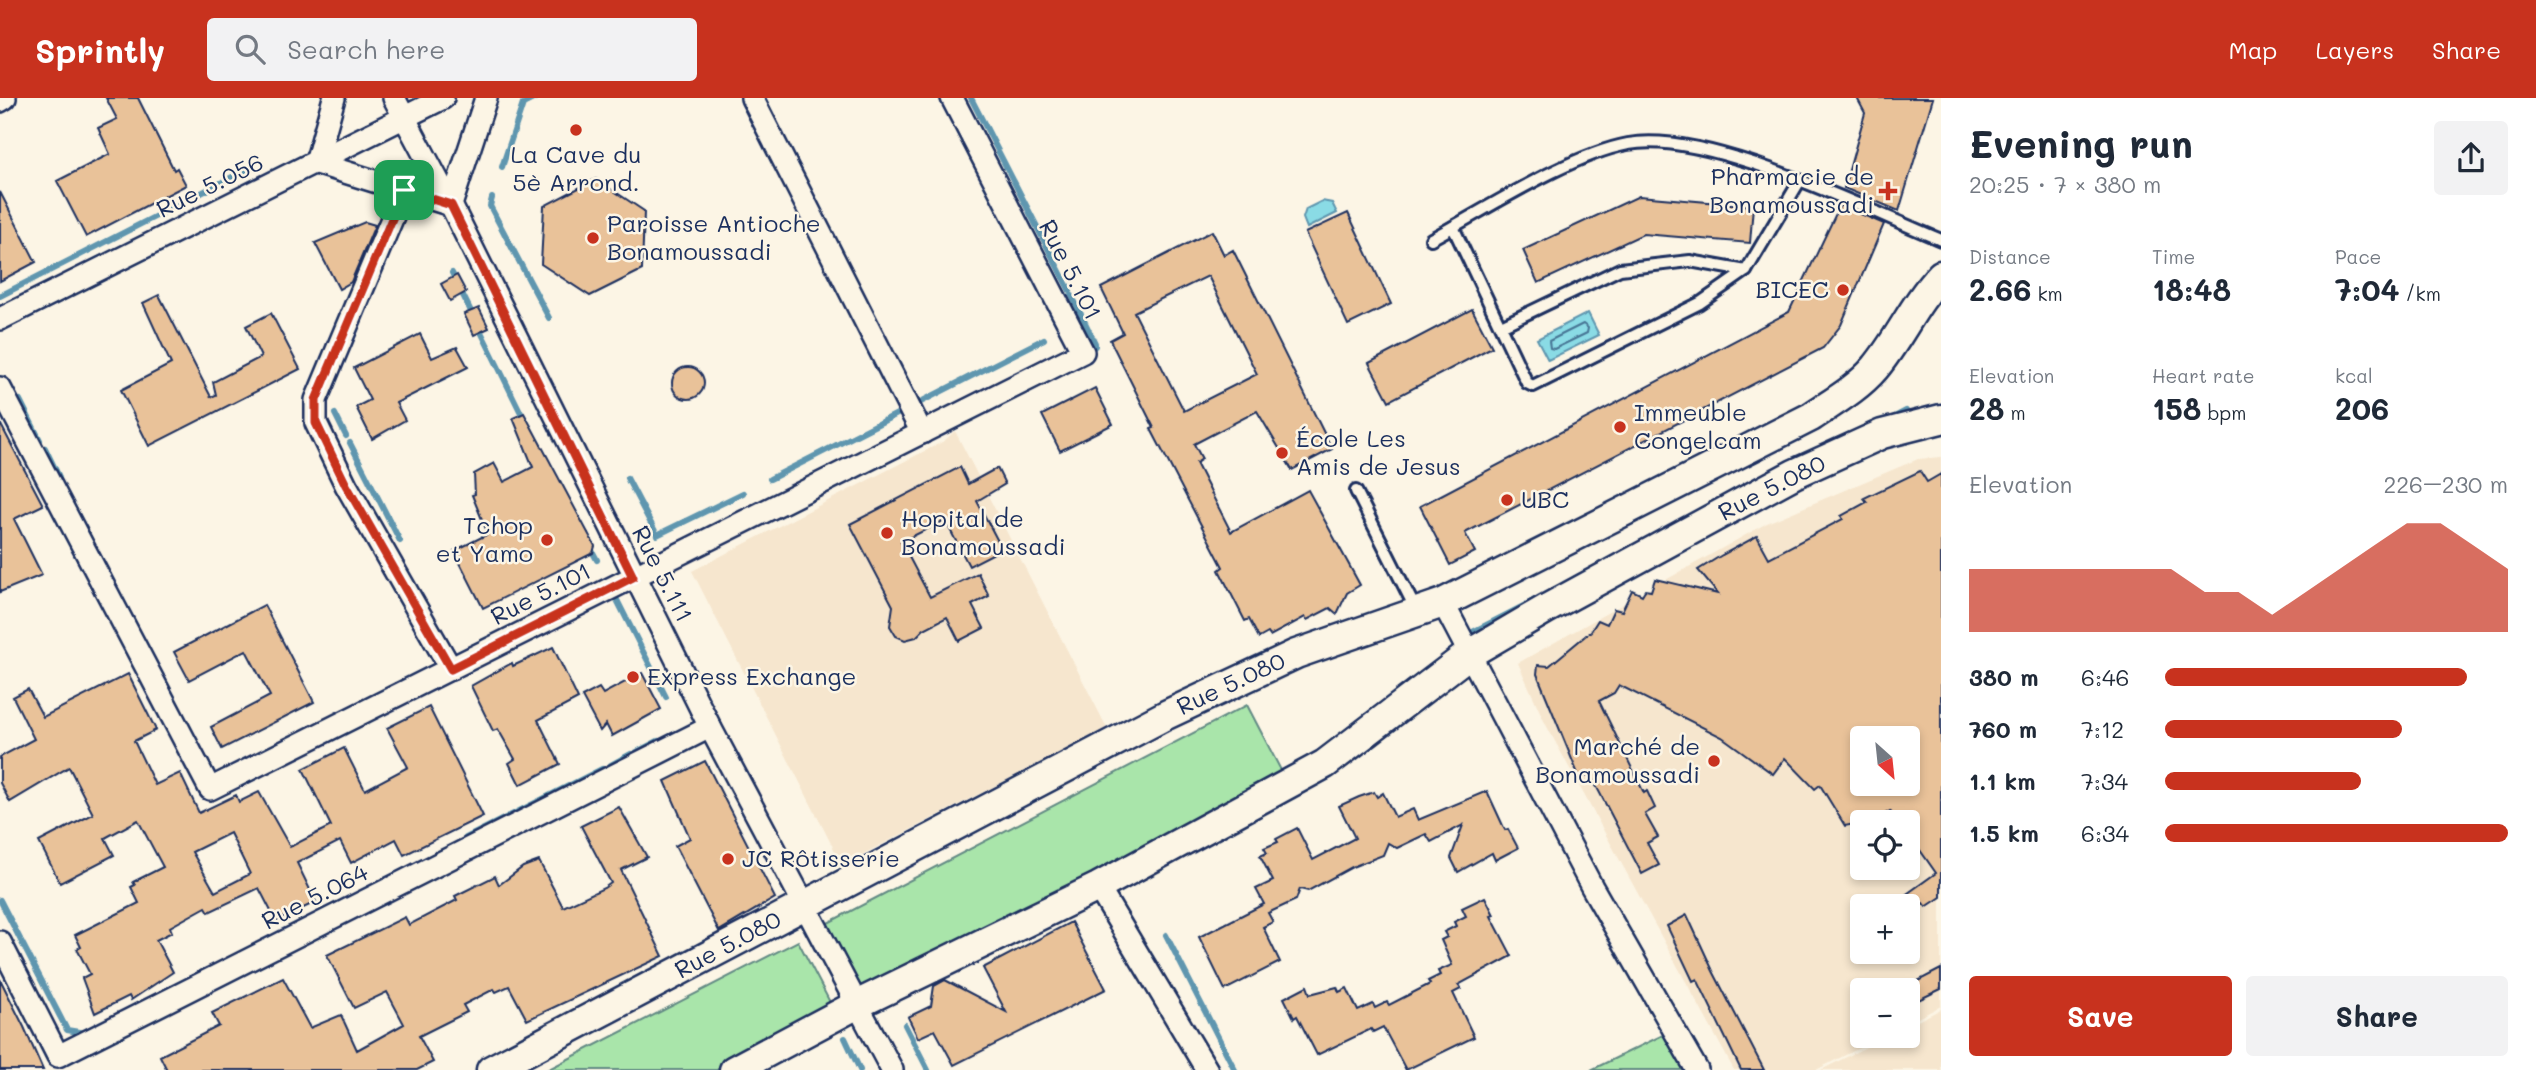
<!DOCTYPE html>
<html lang="en">
<head>
<meta charset="utf-8">
<style>
  :root { --surface:#fff; --page:#f2f2f3; --text:#1f2937; --muted:#747a83; --accent:#c8321e }
  body { margin:0; font-family:Mali,sans-serif; background:var(--page); color:var(--text); height:100vh; display:flex; flex-direction:column; font-size:26px; white-space:nowrap }
  * { box-sizing:border-box; margin:0 }
  p { font-size:23px; color:var(--muted) }
  .icon { flex:none; width:38px; height:38px; fill:none; stroke:currentColor; stroke-width:2; stroke-linecap:round; stroke-linejoin:round }
  .map { position:relative; flex:1; overflow:hidden }
  .sheet { display:flex; flex-direction:column; background:var(--surface); width:595px }
  .sheet>* { flex:none }
  .needle { width:46px; rotate:153deg }
  .buttons { position:absolute; left:1850px; top:628px; display:grid; gap:14px }
  .buttons a { display:grid; place-items:center; width:70px; height:70px; border-radius:7px; background:var(--surface); box-shadow:0 4px 10px #0003; font-size:35px }
  .pin { position:absolute; display:grid; place-items:center; width:60px; height:60px; color:#fff; margin:-30px; border-radius:14px; box-shadow:0 4px 10px #0006 }
  .round { display:grid; place-items:center; flex:none; width:74px; height:74px; border-radius:7px; background:var(--page) }
  .summary { display:flex; align-items:center; justify-content:space-between; height:119px; padding:0 28px }
  h1 { font-size:38px; font-weight:700; line-height:52px }
  .stats { display:grid; grid-template-columns:repeat(3,1fr); gap:10px; height:119px; padding:7px 28px }
  .stats div { display:grid; align-content:center }
  .stats b { font-size:30px; font-weight:700 }
  .stats small { font-size:19px; font-weight:400 }
  .stats p { font-size:19px }
  .chart { height:196px; padding:14px 28px }
  .chart p { display:flex; justify-content:space-between }
  .chart svg { width:100%; height:126px; margin-top:7px; fill:var(--accent); opacity:.7 }
  .action { display:flex; gap:14px; margin-top:auto; padding:14px 28px }
  .action a { flex:1; height:80px; border-radius:7px; background:var(--accent); color:#fff; font-size:28px; font-weight:700; line-height:80px; text-align:center }
  .action a+a { background:var(--page); color:var(--text) }
  ul { padding:0 28px; list-style:none; font-size:23px }
  li { display:grid; grid-template-columns:112px 84px 1fr; align-items:center; height:52px }
  li i { height:18px; border-radius:9px; background:var(--accent) }
  header { display:flex; align-items:center; gap:42px; box-sizing:border-box; height:98px; padding:0 35px; background:var(--accent); color:#fff }
  header strong { font-size:33px }
  nav { display:flex; gap:38px; margin-inline-start:auto; font-size:24px }
  .search { width:490px; height:63px; background:var(--page); display:flex; align-items:center; gap:18px; box-sizing:border-box; padding:0 24px; border-radius:7px; color:var(--muted); font-size:26px }
  main { display:flex; flex:1; min-height:0 }
  .map>svg:first-child { display:block }
</style>
</head>
<body>
<header>
<strong>Sprintly</strong>
<div class="search"><svg class="icon" aria-label="search" viewBox="0 0 24 24"><circle cx="10" cy="10" r="6"/><path d="M15 15l6 6"/></svg>Search here</div>
<nav><a>Map</a><a>Layers</a><a>Share</a></nav>
</header>
<main>
<div class="map">
<svg width="1941" height="972" viewBox="0 0 1941 972">
  <rect width="100%" height="100%" fill="#fcf5e5"/>
  <filter id="ink" filterUnits="userSpaceOnUse"><feTurbulence type="fractalNoise" baseFrequency=".0143" numOctaves="2"/><feDisplacementMap in="SourceGraphic" scale="14" xChannelSelector="R" yChannelSelector="G"/><feConvolveMatrix kernelMatrix="1 2 1 2 8 2 1 2 1" color-interpolation-filters="sRGB"/></filter>
  <g filter="url(#ink)">
    <g fill="#f6e6ce" fill-rule="evenodd">
      <path d="M955,333L1107,630L842,767L692,473L944,343Z"/>
      <path d="M1941,359V908L1908,925V892H1862V938H1883L1816,972H1734L1545,625L1518,565L1767,425L1918,361ZM1862,640H1908V686H1862ZM1862,724H1908V770H1862ZM1862,808H1908V854H1862Z"/>
      <path d="M1941,911V972H1821L1888,938H1908V928Z"/>
    </g>
    <g fill="#a9e5aa" stroke="#628a84" stroke-width="2">
      <path d="M1247,607L1285,680L862,900L824,827Z"/>
      <path d="M798,843L834,912L717,972H547Z"/>
      <path d="M1669,934L1688,972H1591Z"/>
    </g>
    <g fill="#8adbe5" stroke="#5e96af" stroke-width="2">
      <path d="M1322,103L1332,105L1337,115L1307,130L1303,120L1306,111Z"/>
      <path d="M1588,215L1599,237L1548,262L1537,241Z"/>
    </g>
    <g fill="none" stroke-linecap="round" stroke-linejoin="round">
      <path stroke="#477494" stroke-width="2" d="M1583,226L1588,230L1587,235L1554,251L1550,250L1549,243Z"/>
      <g stroke="#5e96af" stroke-width="6">
        <path d="M971,0L1070,193"/>
        <path d="M502,69L523,6L535,0"/>
        <path d="M492,100L490,108L549,220"/>
        <path d="M452,175L524,321"/>
        <path d="M0,198L250,70"/>
        <path d="M1072,198L1095,245V248L1086,255"/>
        <path d="M20,302L40,342"/>
        <path d="M335,316L346,338"/>
        <path d="M1889,322L1906,313"/>
        <path d="M350,345L400,443"/>
        <path d="M45,350L59,379"/>
        <path d="M627,380L657,437L743,395"/>
        <path d="M770,381L1044,241"/>
        <path d="M590,449L597,462"/>
        <path d="M609,501L615,498L666,599"/>
        <path d="M1467,537L1537,501"/>
        <path d="M637,654L658,643"/>
        <path d="M611,667L631,656"/>
        <path d="M466,740L602,671"/>
        <path d="M0,802L67,932L85,935"/>
        <path d="M1166,837L1235,972"/>
        <path d="M905,927L928,972"/>
        <path d="M845,940L860,972"/>
      </g>
    </g>
    <g fill="#e9c299" stroke="#1b2f5e" stroke-width="2" fill-rule="evenodd">
      <path d="M106,0H138L174,72L177,70L186,87L86,139L57,83L110,56L98,30L117,21Z"/>
      <path d="M1857,0H1933L1899,113L1844,90L1865,15Z"/>
      <path d="M596,81L644,113L642,172L590,198L541,166L544,108Z"/>
      <path d="M0,94L36,164L0,183Z"/>
      <path d="M1639,98L1753,108L1750,145L1643,136L1538,185L1523,152Z"/>
      <path d="M1840,107L1884,126L1841,227L1823,250L1465,435L1475,454L1450,467L1420,408L1789,214Z"/>
      <path d="M1348,115L1391,206L1348,227L1305,135Z"/>
      <path d="M365,124L375,127L351,184L339,191L315,145Z"/>
      <path d="M1212,133L1224,157L1233,152L1332,351L1292,372L1257,313L1194,346L1202,361L1196,365L1231,434L1308,392L1360,487L1347,495L1337,516L1330,510L1307,522L1305,519L1270,538L1268,535L1259,540L1249,521L1245,523L1219,472L1223,469L1151,331L1154,330L1110,242L1123,235L1101,190ZM1208,178L1257,276L1184,313L1134,214Z"/>
      <path d="M457,177L466,194L450,203L441,186Z"/>
      <path d="M159,197L211,299L216,297L213,284L261,259L246,228L271,215L300,271L149,348L121,292L171,266L143,205Z"/>
      <path d="M479,210L489,230L474,237L464,216Z"/>
      <path d="M1472,211L1492,249L1389,303L1369,265Z"/>
      <path d="M420,236L432,260L457,249L468,269L396,305L405,322L372,341L356,309L370,302L354,270Z"/>
      <circle cx="688" cy="285" r="16"/>
      <path d="M1095,290L1113,326L1060,353L1042,317Z"/>
      <path d="M524,315L595,448L593,455L483,510L454,453L488,436L472,397L475,396L474,376L494,365L504,384L533,369L513,320Z"/>
      <path d="M0,325L43,407L14,421L42,477L0,494Z"/>
      <path d="M960,369L968,386L997,370L1005,386L977,403L1002,451L969,468L945,422L901,444L930,499L978,475L989,498L972,507L984,530L959,543L947,519L924,531L916,539L905,542L896,538L890,528L893,508L850,426Z"/>
      <path d="M1920,373L1927,384L1941,376V799L1926,809L1923,805L1918,808H1890L1936,775L1908,735V724H1897L1890,713L1874,722L1845,728L1820,687L1815,691L1785,660L1773,676L1722,639L1619,587L1614,595L1599,603L1644,695L1647,693L1655,710L1645,716L1658,739L1647,745L1659,767L1642,776L1590,676L1580,681L1537,576L1538,567L1549,568L1591,533L1598,522L1607,526L1614,511L1622,513L1632,492L1642,497L1645,492L1651,493L1655,481L1718,496L1698,472L1722,457L1757,438L1769,460L1843,421L1841,418L1867,404L1864,400ZM1862,640H1908V686H1862Z"/>
      <path d="M264,507L314,604L222,651L211,629L270,598L246,552L189,582L174,554Z"/>
      <path d="M553,549L578,601L538,622L560,666L520,687L509,665L515,661L498,631L493,633L471,588L512,565L513,568Z"/>
      <path d="M642,575L661,611L612,638L606,626L600,633L582,599L599,590L603,596Z"/>
      <path d="M128,576L156,632L134,643L155,687L180,675L199,715L236,697L239,704L259,694L290,749L331,728L303,671L344,650L365,692L408,669L387,630L429,609L483,718L404,757L396,741L351,765L340,743L297,765L316,804L276,823L259,790L209,814L206,809L170,829L172,834L156,842L173,874L131,902L129,898L95,915L82,880L90,876L77,851L81,849L75,837L139,805L131,789L135,787L133,784L163,769L138,722L105,740L114,757L60,785L39,744L93,716L69,669L10,704L0,685V659L34,641L13,599L28,591L43,619ZM230,735L250,776L215,794L192,754Z"/>
      <path d="M705,663L775,800L719,833L675,748L690,740L665,683Z"/>
      <path d="M1487,693L1505,732L1508,731L1518,750L1495,762L1492,755L1458,774L1451,760L1463,727L1431,744L1426,736L1397,750L1388,745L1383,757L1352,769L1308,793L1300,791L1296,802L1268,815L1273,824L1263,829L1280,864L1225,892L1199,839L1264,806L1256,791L1273,783L1260,758L1267,755L1264,750L1278,744L1276,741L1297,730L1313,762L1355,740L1339,708L1359,699L1374,694L1377,699L1383,695L1395,719L1413,711L1418,722Z"/>
      <path d="M619,709L647,759L621,772L663,858L527,922L509,888L496,894L494,891L463,907L467,914L419,938L433,964L417,972H167L160,958L219,928L212,915L283,880L310,930L341,917L357,952L404,926L387,894L354,910L327,857L405,819L409,827L457,802L455,798L495,778L499,787L523,769L539,763L563,809L604,790L611,785L581,728Z"/>
      <path d="M1485,799L1494,817L1491,818L1512,858L1458,887L1461,891L1453,895L1474,939L1406,972L1383,929L1373,934L1371,931L1317,957L1297,918L1294,920L1284,900L1307,888L1310,896L1337,889L1339,894L1347,890L1358,913L1373,906L1375,910L1387,904L1389,907L1430,886L1428,883L1440,877L1438,873L1452,867L1441,842L1447,839L1444,834L1456,828L1454,824L1466,818L1462,810Z"/>
      <path d="M1687,817L1713,873L1764,972H1741L1697,881L1693,883L1667,828Z"/>
      <path d="M1071,824L1106,891L954,967L935,932L918,940L908,919L931,908L934,888L945,882L1006,914L983,870Z"/>
      <path d="M1941,871V891L1908,907V888Z"/>
      <path d="M0,881L24,929L43,972H0Z"/>
    </g>
    <g fill="none" stroke-linecap="round" stroke-linejoin="round">
      <g stroke="#1b2f5e" stroke-width="16">
        <g id="service">
          <path d="M1453,129L1527,285L1533,288L1700,205L1746,173L1799,84"/>
          <path d="M1431,141C1485,112 1569,57 1628,46C1707,31 1863,110 1941,142"/>
          <path d="M1501,228L1620,171L1690,163L1746,173"/>
          <path d="M1356,393L1416,512"/>
        </g>
      </g>
      <g stroke="#1b2f5e" stroke-width="26">
        <g id="minor">
          <path d="M334,0L316,65L451,107L486,0"/>
          <path d="M394,0L451,107L710,629L892,972"/>
          <path d="M752,0L922,335"/>
          <path d="M0,3L5,0"/>
          <path d="M404,92L316,302V325L346,387L451,571"/>
          <path d="M0,221L443,0"/>
          <path d="M0,290L210,691L1083,254L952,0"/>
          <path d="M1443,505L1592,789L1697,972"/>
          <path d="M1098,789L1207,972"/>
          <path d="M0,844L58,958L710,629"/>
        </g>
      </g>
      <g stroke="#1b2f5e" stroke-width="33">
        <g id="secondary">
          <path d="M491,972L1166,617L1296,556L1443,505L1811,319C1833,304 1858,290 1875,270C1900,240 1914,205 1941,177"/>
          <path d="M734,972L858,906L1098,789L1325,666L1469,556L1546,511L1794,376L1882,336L1941,321"/>
        </g>
      </g>
      <use href="#service" stroke="#fcf5e5" stroke-width="10"/>
      <use href="#minor" stroke="#fcf5e5" stroke-width="21"/>
      <use href="#secondary" stroke="#fcf5e5" stroke-width="28"/>
    </g>
  </g>
  <g fill="none" stroke-linecap="round" stroke-linejoin="round" filter="url(#ink)">
    <g stroke="#fff" stroke-width="14">
      <path id="route" d="M404,92L451,107L633,479L451,571L346,387L316,325V302Z"/>
    </g>
    <use href="#route" stroke="#c8321e" stroke-width="9"/>
  </g>
  <g fill="#c8321e" stroke="#fcf5e5" stroke-width="2.5">
    <circle cx="576" cy="32" r="7"/>
    <path d="M1884.5 82.5h7v7h7v7h-7v7h-7v-7h-7v-7h7z"/>
    <circle cx="593" cy="140" r="7"/>
    <circle cx="1843" cy="192" r="7"/>
    <circle cx="1620" cy="329" r="7"/>
    <circle cx="1282" cy="355" r="7"/>
    <circle cx="1507" cy="402" r="7"/>
    <circle cx="887" cy="435" r="7"/>
    <circle cx="547" cy="442" r="7"/>
    <circle cx="633" cy="579" r="7"/>
    <circle cx="1714" cy="663" r="7"/>
    <circle cx="728" cy="761" r="7"/>
  </g>
  <g text-anchor="middle" stroke-width="5" stroke-linejoin="round" paint-order="stroke">
    <g font-size="24" fill="#1b2f5e" stroke="#fcf5e5" text-anchor="start">
      <text x="576" y="65" text-anchor="middle">La Cave du<tspan x="576" dy="28">5è Arrond.</tspan></text>
      <text x="1874" y="87" text-anchor="end">Pharmacie de<tspan x="1874" dy="28">Bonamoussadi</tspan></text>
      <text x="607" y="134">Paroisse Antioche<tspan x="607" dy="28">Bonamoussadi</tspan></text>
      <text x="1829" y="200" text-anchor="end">BICEC</text>
      <text x="1634" y="323">Immeuble<tspan x="1634" dy="28">Congelcam</tspan></text>
      <text x="1296" y="349">École Les<tspan x="1296" dy="28">Amis de Jesus</tspan></text>
      <text x="1521" y="410">UBC</text>
      <text x="901" y="429">Hopital de<tspan x="901" dy="28">Bonamoussadi</tspan></text>
      <text x="533" y="436" text-anchor="end">Tchop<tspan x="533" dy="28">et Yamo</tspan></text>
      <text x="647" y="587">Express Exchange</text>
      <text x="1700" y="657" text-anchor="end">Marché de<tspan x="1700" dy="28">Bonamoussadi</tspan></text>
      <text x="742" y="769">JC Rôtisserie</text>
    </g>
    <g font-size="24" fill="#1b2f5e" stroke="#fcf5e5">
      <text transform="translate(210 88) rotate(-26)" y="8">Rue 5.056</text>
      <text transform="translate(1070 172) rotate(63)" y="8">Rue 5.101</text>
      <text transform="translate(1772 390) rotate(-27)" y="8">Rue 5.080</text>
      <text transform="translate(662 476) rotate(63)" y="8">Rue 5.111</text>
      <text transform="translate(541 496) rotate(-27)" y="8">Rue 5.101</text>
      <text transform="translate(1231 586) rotate(-25)" y="8">Rue 5.080</text>
      <text transform="translate(315 799) rotate(-27)" y="8">Rue 5.064</text>
      <text transform="translate(728 847) rotate(-28)" y="8">Rue 5.080</text>
    </g>
  </g>
</svg>
<div class="buttons">
<a><svg class="needle" viewBox="-14 -14 28 28"><path d="M0-13l5 13h-10z" fill="#e53935"/><path d="M0 13l5-13h-10z" fill="#747a83"/></svg></a>
<a><svg class="icon" aria-label="locate" viewBox="0 0 24 24"><circle cx="12" cy="12" r="6"/><path d="M12 2v4M12 18v4M2 12h4M18 12h4"/></svg></a>
<a>+</a>
<a>−</a>
</div>
<div class="pin" style="left:404px;top:92px;background:#1e9e55"><svg class="icon" aria-label="arrive" viewBox="0 0 24 24"><path d="M6 21V4h12l-3 4 3 4H6"/></svg></div>
</div>
<section class="sheet">
<div class="summary"><div><h1>Evening run</h1><p>20:25 · 7 × 380 m</p></div><a class="round"><svg class="icon" aria-label="share" viewBox="0 0 24 24"><path d="M12 15V3M7 8l5-5 5 5M5 13v7h14v-7"/></svg></a></div>
<div class="stats">
<div><p>Distance</p><b>2.66<small> km</small></b></div>
<div><p>Time</p><b>18:48</b></div>
<div><p>Pace</p><b>7:04<small> /km</small></b></div>
</div>
<div class="stats">
<div><p>Elevation</p><b>28<small> m</small></b></div>
<div><p>Heart rate</p><b>158<small> bpm</small></b></div>
<div><p>kcal</p><b>206</b></div>
</div>
<div class="chart"><p><span>Elevation</span>226–230 m</p>
<svg viewBox="0 0 160 44" preserveAspectRatio="none"><path d="M0 44V22L10 22L20 22L30 22L40 22L50 22L60 22L70 30L80 30L90 38L100 30L110 22L120 14L130 6L140 6L150 14L160 22V44z"/></svg>
</div>
<ul>
<li><b>380 m</b>6:46<i style="width:88%"></i></li>
<li><b>760 m</b>7:12<i style="width:69%"></i></li>
<li><b>1.1 km</b>7:34<i style="width:57%"></i></li>
<li><b>1.5 km</b>6:34<i style="width:100%"></i></li>
</ul>
<div class="action"><a>Save</a><a>Share</a></div>
</section>
</main>
</body>
</html>
